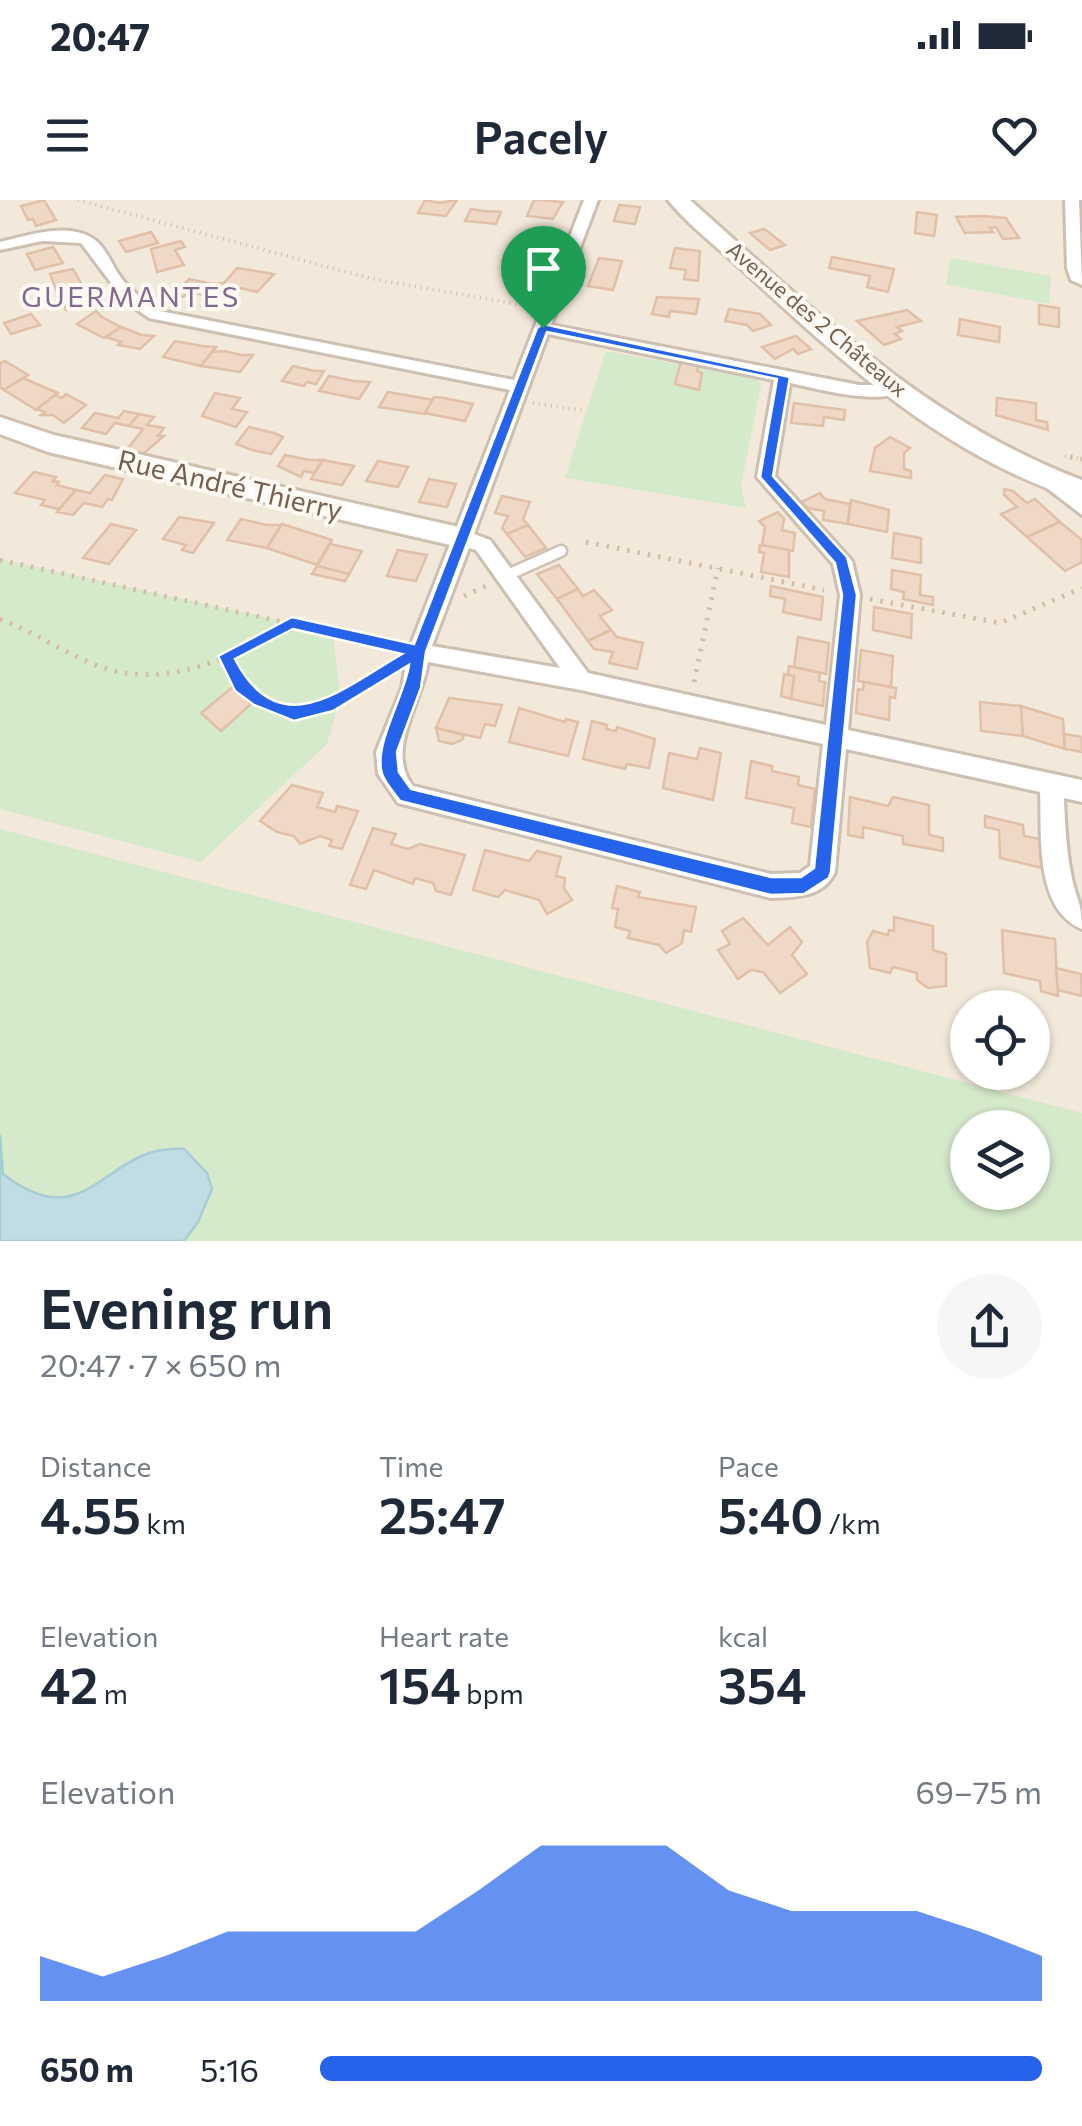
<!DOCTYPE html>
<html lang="en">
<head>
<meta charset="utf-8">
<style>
  :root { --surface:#fff; --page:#f6f6f7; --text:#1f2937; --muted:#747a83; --accent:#2563eb }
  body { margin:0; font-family:Commissioner,sans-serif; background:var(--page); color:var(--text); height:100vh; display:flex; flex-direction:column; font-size:38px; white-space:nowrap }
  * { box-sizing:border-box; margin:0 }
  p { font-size:32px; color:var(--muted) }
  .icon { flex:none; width:55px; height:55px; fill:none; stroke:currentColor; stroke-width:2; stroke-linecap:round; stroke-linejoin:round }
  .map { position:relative; height:1041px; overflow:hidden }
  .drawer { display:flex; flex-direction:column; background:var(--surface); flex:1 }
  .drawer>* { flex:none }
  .buttons { position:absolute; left:950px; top:790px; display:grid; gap:20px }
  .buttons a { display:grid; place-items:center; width:100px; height:100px; border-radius:50%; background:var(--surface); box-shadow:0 2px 8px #0004; font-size:50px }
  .pin { position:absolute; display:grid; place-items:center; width:85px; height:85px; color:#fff; margin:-102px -42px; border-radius:50% 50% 50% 0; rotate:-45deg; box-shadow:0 0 10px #0007 }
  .pin .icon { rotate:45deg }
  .round { display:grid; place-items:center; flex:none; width:105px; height:105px; border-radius:52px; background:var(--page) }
  .summary { display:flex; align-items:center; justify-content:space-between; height:170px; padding:0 40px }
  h1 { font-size:55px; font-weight:600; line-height:75px }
  .metrics { display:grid; grid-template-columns:repeat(3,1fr); gap:15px; height:170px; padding:10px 40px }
  .metrics div { display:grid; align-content:center }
  .metrics b { font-size:50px; font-weight:600 }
  .metrics small { font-size:28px; font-weight:400 }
  .metrics p { font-size:28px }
  .chart { height:280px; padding:20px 40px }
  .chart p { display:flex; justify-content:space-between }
  .chart svg { width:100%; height:180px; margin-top:10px; fill:var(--accent); opacity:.7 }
  ul { padding:0 40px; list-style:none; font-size:32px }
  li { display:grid; grid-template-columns:160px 120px 1fr; align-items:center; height:75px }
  li i { height:25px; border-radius:12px; background:var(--accent) }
  .status { display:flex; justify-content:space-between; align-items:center; height:70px; padding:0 50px; background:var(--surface); direction:ltr }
  .status svg { height:28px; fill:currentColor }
  header { display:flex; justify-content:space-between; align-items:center; height:130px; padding:0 40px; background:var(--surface); font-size:45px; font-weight:600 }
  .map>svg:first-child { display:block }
</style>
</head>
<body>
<div class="status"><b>20:47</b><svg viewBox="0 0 49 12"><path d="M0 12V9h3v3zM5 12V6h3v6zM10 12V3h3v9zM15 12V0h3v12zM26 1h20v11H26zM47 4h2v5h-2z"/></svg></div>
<header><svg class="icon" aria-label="menu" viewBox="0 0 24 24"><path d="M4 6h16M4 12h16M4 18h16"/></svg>Pacely<svg class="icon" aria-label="heart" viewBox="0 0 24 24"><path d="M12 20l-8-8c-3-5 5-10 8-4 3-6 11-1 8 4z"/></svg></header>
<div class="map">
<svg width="1082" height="1041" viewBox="0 0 1082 1041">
  <rect width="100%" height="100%" fill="#fbf6ec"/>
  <path fill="#f3e9db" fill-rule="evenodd" d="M0,0H1082V1041H0ZM968,808H1032V872H968ZM968,928H1032V992H968Z"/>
  <g fill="#d5e9cb" fill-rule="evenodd">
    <path d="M951,58L1051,76L1049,104L946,84Z"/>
    <path d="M606,151L757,178L761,185L741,285L746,308L565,278Z"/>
    <path d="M0,359L333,432L340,498L327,544L201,662L0,609Z"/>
    <path d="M0,629L1082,913V1041H0ZM968,928H1032V992H968Z"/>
  </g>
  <path fill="#c1dde4" stroke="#a8ccd5" stroke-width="2.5" d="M0,935L3,974C89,1041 105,942 184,949L207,973L212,989L198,1022L184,1041H0Z"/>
  <g fill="#efd8c6" stroke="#e0c0a7" stroke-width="2.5">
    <path d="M44,0L56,20L36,26L33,19L28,20L21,6Z"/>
    <path d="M425,0L439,3L457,0L446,16L418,13Z"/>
    <path d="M534,0H541L563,2L553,19L527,16Z"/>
    <path d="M619,5L640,7L635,24L614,21Z"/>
    <path d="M471,9L484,11L501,12L496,24L465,21Z"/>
    <path d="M917,12L937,15L934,36L915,33Z"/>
    <path d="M983,16L1006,18L1019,38L1003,39L996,27L990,28L993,32L965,33L956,17Z"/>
    <path d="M763,29L766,30L785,45L770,50L750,33Z"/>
    <path d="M151,32L158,43L126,52L119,41Z"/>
    <path d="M181,41L185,47L175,50L184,65L157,72L151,49Z"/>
    <path d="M519,46L539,48L532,66L512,63Z"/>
    <path d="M53,47L63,63L35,70L27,54Z"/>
    <path d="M675,48L700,51L698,81L684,79L686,70L670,68Z"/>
    <path d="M832,57L894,69L888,92L867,87L870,76L829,68Z"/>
    <path d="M599,58L622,61L613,90L588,86Z"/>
    <path d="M237,68L274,74L257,92L223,84Z"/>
    <path d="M73,69L82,85L57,92L50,74Z"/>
    <path d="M189,79L212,84L223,83L211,97L190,92L183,97L173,95Z"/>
    <path d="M82,85L86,93L81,95L90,103L66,110L58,91Z"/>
    <path d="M657,97L699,99L696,114L670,111L669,117L652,114Z"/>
    <path d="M1039,105L1059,108V127L1039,124Z"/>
    <path d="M729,109L760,114L771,125L753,131L747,125L725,121Z"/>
    <path d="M907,110L921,121L897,127L902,131L895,134L901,139L884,145L857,121Z"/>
    <path d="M96,111L102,117L121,127L104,138L77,124Z"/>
    <path d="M31,114L40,125L11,134L4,123Z"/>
    <path d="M960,119L1000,127L999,142L958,135Z"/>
    <path d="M121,127L142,135L154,136L140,149L118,145L121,142L106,137Z"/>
    <path d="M796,136L811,149L798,154L793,149L775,159L762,147Z"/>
    <path d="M175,141L202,146L216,147L201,166L163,157Z"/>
    <path d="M224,151L242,155H253L240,172L201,166L212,152Z"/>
    <path d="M5,161L28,175L4,190L0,187V163Z"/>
    <path d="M681,162L698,166L697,171L702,173L699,190L675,184Z"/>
    <path d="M293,166L315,171H324L316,184L307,182L304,186L282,181Z"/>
    <path d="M329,176L354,181L370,182L359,199L319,191Z"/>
    <path d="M23,178L32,182L58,193L36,210L4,190Z"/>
    <path d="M388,192L405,195L433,200L425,214L379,207Z"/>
    <path d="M215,193L240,198L232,209L247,212L236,227L202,216Z"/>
    <path d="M66,194L86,205L64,223L53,215H41L45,212L37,209L55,195L62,198Z"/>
    <path d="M434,197L444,198L473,204L465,221L425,213Z"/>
    <path d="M997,198L1036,203V220L1047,222L1048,230L996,215Z"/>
    <path d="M794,203L845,210L844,220L824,217L823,226L791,223Z"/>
    <path d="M124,211L139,214L129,226L115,223L106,234L82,228L95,213L118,218Z"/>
    <path d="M139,214L154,217L147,225L164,228L158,236H164L143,254L126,251L143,229L129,226Z"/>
    <path d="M249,227L274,233L283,237L271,254L252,250L236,244Z"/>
    <path d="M890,237L910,248L904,253V269L911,271V278L870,271L875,248Z"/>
    <path d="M285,255L310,260H323L314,273L304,271L301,277L278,266Z"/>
    <path d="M323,260L354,266L342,285L311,279Z"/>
    <path d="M378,261L408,267L398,287L366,281Z"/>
    <path d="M34,272L56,277L53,281L59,282L57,285L76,290L59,309L41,305L45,300L15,293Z"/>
    <path d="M105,275L123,279L112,300L108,299L102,307L84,303L73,315L57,312L76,290L90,293Z"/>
    <path d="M429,279L456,284L447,307L419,302Z"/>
    <path d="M1004,289L1013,291L1027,303L1035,299L1060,322L1027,337L1001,314L1017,307L1004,295Z"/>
    <path d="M820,293L825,299L850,304L848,324L823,320L824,311L808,308L801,302Z"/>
    <path d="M502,296L530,302L523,319L528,325L507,334L502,328L508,316L495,313Z"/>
    <path d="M851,300L889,310L887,332L848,324Z"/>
    <path d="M778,312L784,319L782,330L795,333L793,351L762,345L765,327L759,321Z"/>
    <path d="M179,317L214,323L193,353L182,350L186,345L163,339Z"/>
    <path d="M241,319L267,325H281L267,348L227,340Z"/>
    <path d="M1060,322L1082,340V362L1065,371L1027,337Z"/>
    <path d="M111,324L136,330L109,364L83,358Z"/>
    <path d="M282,324L332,340L317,365L267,348Z"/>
    <path d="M528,325L546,348L525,357L507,334Z"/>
    <path d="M894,333L921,338V363L892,358Z"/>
    <path d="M330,344L362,351L349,374L317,366Z"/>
    <path d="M760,345L789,350V377L761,372L764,353L759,352Z"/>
    <path d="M398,350L427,355L416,381L387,376Z"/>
    <path d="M559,365L578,389L557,399L537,374Z"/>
    <path d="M317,366L349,374L345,381L312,374Z"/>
    <path d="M892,370L921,375L920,395L933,397V405L903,399L904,392L891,389Z"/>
    <path d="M771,386L823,397L821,420L783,412L785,399L770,396Z"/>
    <path d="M578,389L583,396L594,390L612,410L600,416L611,430L588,441L557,399Z"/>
    <path d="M874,407L912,414L911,438L873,430Z"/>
    <path d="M611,430L617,437L643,443L637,469L609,463L613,452L594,449L588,441Z"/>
    <path d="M798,437L829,443L826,474L794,467Z"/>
    <path d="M861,450L893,456L891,487L858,481Z"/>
    <path d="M789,466L820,473L819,481L825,482L823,506L791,499L794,476L788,475Z"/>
    <path d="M784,474L794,476L791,499L781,496Z"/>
    <path d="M864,482L896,488L895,498L890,497L889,520L856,513L858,489L863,490Z"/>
    <path d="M234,486L251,504L221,531L201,513Z"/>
    <path d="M449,498L502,505L495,526L485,524L480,538L436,528Z"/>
    <path d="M980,502L1021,506L1023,536L981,531Z"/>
    <path d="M1021,506L1063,519L1065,549L1023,536Z"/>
    <path d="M519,508L565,522L566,519L578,522L568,556L509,542Z"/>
    <path d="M592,521L607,525L606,529L616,531L617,527L655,539L649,568L627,564L625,569L583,559Z"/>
    <path d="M436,528L464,535L462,540L452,544L439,541Z"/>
    <path d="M1064,534L1082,537V552L1065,549Z"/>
    <path d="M700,548L721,553L713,600L663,588L669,553L697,559Z"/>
    <path d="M751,561L772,566V571L799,577L798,585L815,589L811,627L792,623L794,608L746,598Z"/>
    <path d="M292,585L323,593L317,607L335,612L337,606L358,611L342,649L329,646L332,640L320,636L300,644L294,636L277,632L260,621Z"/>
    <path d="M850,597L888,606L893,597L929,605V635L943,638V651L903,644V636L863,627V638L848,635Z"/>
    <path d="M985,616L1023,625L1024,636L1040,639L1042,668L1000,658L999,630L985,627Z"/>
    <path d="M373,628L396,634L391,644L408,649L420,644L465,655L451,695L436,691L433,683L415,678L413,684L374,670L366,689L350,685Z"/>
    <path d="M485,650L529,661L537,651L561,657L556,676L565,678L564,688L572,700L547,714L539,700L505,690L498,697L473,690Z"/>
    <path d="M617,686L640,692L638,697L696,707L691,732L684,730L682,743L666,753L659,745L628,738L630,731L615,727L618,709L612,708Z"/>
    <path d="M894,717L933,726V750L946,754V786L928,788L917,780V773L893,767L890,773L870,768L867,742L873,731L888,735L889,730L894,731Z"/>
    <path d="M743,718L768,745L790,727L802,742L792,755L807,774L780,793L763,772L751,770L738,779L718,750L730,744L722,731Z"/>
    <path d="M1002,730L1055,739L1058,796L1041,791L1040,781L1004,773Z"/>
    <path d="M1056,768L1081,774L1082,796L1058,790Z"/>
  </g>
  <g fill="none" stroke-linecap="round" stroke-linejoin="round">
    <g stroke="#cdbfb2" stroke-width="15">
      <path id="lane" d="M505,376L561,351"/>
    </g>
    <g stroke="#cdbfb2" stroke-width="6">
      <g id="street">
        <path d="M584,0H598L551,125L859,185H903L905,189C882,207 819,189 790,183L775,276L852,361L860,395L848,530L1082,580V602L1064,598C1065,623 1066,648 1071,673C1075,697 1082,701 1082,729C1034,709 1042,635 1040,592L846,549L835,672C823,698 795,697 771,698L398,603L378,574L376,552L402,488L408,452L510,190L149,118L124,100L81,43L42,41L0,50V42C27,36 66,22 92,38C105,46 111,63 119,75C130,91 145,101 160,111L514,180ZM548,134L774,180L757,277L833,364L840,395L826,525L588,473L490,340L474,334ZM469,348L476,350L560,468L432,446ZM428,462L581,490L823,544L810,666L800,673L771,674L413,586C385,550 421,506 428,462Z"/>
        <path d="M1065,0H1079L1082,85L1071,80L1067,68Z"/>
        <path d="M1050,273L1082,297V315L1043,285V275Z"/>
      </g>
    </g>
    <g stroke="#d0c0b0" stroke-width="6">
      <g id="secondary">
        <path d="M668,0H690C811,108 927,222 1082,280V300C951,261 845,165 747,74C721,50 690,27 668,0Z"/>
        <path d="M0,217L54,235L463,328L473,331L477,338L473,345L463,348L48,252L0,234Z"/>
      </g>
    </g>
    <g stroke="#d4bca8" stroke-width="4" stroke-dasharray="1 5" stroke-linecap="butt">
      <path d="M78,0L373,79L528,106"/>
      <path d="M533,203L586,211"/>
      <path d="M1065,256L1082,259"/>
    </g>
    <g stroke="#d4bca8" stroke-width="5" stroke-dasharray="2.5 8" stroke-linecap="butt">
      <path d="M1070,257L1082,259"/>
      <path d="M586,342L824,390"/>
      <path d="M0,360L398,447"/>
      <path d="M464,396L486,386"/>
      <path d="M870,399L1000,423L1082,388"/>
      <path d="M0,419C32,431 60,450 91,463C159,493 230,459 290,425"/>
      <path d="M226,456C279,541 318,512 390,468"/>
      <path d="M694,482L718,368"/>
    </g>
    <use href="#lane" stroke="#fff" stroke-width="10"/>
    <use href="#street" fill="#fff" fill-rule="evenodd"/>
    <use href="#secondary" fill="#fff" fill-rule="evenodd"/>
  </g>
  <path fill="#2563eb" stroke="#fff" stroke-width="2.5" fill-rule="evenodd" d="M543,124L790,177L773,276L847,357L857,395L831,672L829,678L804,694L771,695L400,601C394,593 385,583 382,574C373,545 404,497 409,465L333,511L294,521L254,505L235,491L218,456L292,417L414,444L537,128ZM547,132L777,179L760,277L835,363L842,395L814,668L801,677H771L411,589L399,572L397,552L421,488L426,452ZM293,429L402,454C343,488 280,546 235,459Z"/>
  <g text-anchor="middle" stroke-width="8" stroke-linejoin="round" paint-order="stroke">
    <g font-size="22" fill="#755f50" stroke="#fefaf3">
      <text transform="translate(817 119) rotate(40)" y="8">Avenue des 2 Châteaux</text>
    </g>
    <g font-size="28" letter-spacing="2.5" fill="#856890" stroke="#fefaf3">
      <text x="131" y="107">GUERMANTES</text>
    </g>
    <g font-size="28" fill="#755f50" stroke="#fefaf3">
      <text transform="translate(230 285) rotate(13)" y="10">Rue André Thierry</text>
    </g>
  </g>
</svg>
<div class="buttons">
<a><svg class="icon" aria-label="locate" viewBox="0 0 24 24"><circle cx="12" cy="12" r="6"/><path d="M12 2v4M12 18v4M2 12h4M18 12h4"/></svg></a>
<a><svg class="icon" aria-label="layers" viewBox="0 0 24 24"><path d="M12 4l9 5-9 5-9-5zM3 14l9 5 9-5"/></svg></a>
</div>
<div class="pin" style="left:543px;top:128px;background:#1e9e55"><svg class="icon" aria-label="arrive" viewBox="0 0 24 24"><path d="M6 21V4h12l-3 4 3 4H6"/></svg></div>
</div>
<section class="drawer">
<div class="summary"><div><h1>Evening run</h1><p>20:47 · 7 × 650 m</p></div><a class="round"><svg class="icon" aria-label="share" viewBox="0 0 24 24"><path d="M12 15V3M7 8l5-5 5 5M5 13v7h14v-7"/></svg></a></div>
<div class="metrics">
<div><p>Distance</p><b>4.55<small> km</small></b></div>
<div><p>Time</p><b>25:47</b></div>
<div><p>Pace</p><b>5:40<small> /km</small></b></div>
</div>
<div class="metrics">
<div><p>Elevation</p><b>42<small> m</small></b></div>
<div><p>Heart rate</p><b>154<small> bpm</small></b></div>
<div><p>kcal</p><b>354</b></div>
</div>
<div class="chart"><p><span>Elevation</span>69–75 m</p>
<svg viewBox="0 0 160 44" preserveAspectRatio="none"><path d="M0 44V33L10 38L20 33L30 27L40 27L50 27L60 27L70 17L80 6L90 6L100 6L110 17L120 22L130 22L140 22L150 27L160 33V44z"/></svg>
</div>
<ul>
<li><b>650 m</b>5:16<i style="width:100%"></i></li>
</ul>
</section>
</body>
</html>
